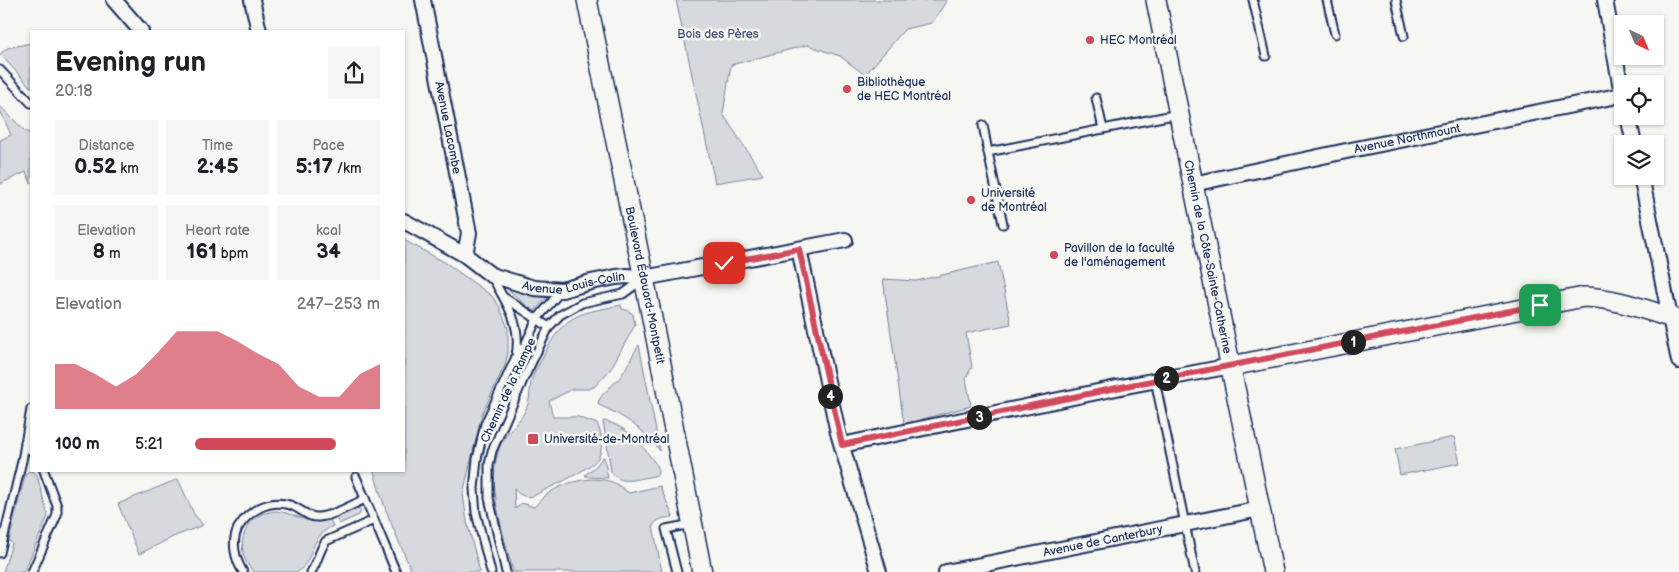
<!DOCTYPE html>
<html lang="en">
<head>
<meta charset="utf-8">
<style>
  :root { --surface:#fff; --page:#f6f6f6; --text:#202124; --muted:#757577; --accent:#d1495b }
  body { margin:0; font-family:"Balsamiq Sans",sans-serif; background:var(--page); color:var(--text); height:100vh; display:flex; flex-direction:column; font-size:19px; white-space:nowrap }
  * { box-sizing:border-box; margin:0 }
  p { font-size:16px; color:var(--muted) }
  .icon { flex:none; width:28px; height:28px; fill:none; stroke:currentColor; stroke-width:2; stroke-linecap:round; stroke-linejoin:round }
  .map { position:relative; flex:1; overflow:hidden }
  .details { position:absolute; left:30px; top:30px; width:375px; height:442px; display:flex; flex-direction:column; background:var(--surface); border-radius:0px; box-shadow:0 1px 4px #0004 }
  .details>* { flex:none }
  .needle { width:32px; rotate:136deg }
  .fabs { position:absolute; left:1614px; top:15px; display:grid; gap:10px }
  .fabs a { display:grid; place-items:center; width:50px; height:50px; border-radius:0px; background:var(--surface); box-shadow:0 1px 4px #0004; font-size:25px }
  .pin { position:absolute; display:grid; place-items:center; width:42px; height:42px; color:#fff; margin:-21px; border-radius:10px; box-shadow:0 2px 8px #0006 }
  .km { position:absolute; width:25px; height:25px; margin:-12px; border-radius:50%; background:#222; color:#fff; font-size:14px; line-height:25px; text-align:center }
  .round { display:grid; place-items:center; flex:none; width:52px; height:52px; border-radius:0px; background:var(--page) }
  .headline { display:flex; align-items:center; justify-content:space-between; height:85px; padding:0 25px }
  h1 { font-size:28px; font-weight:600; line-height:38px }
  .metrics { display:grid; grid-template-columns:repeat(3,1fr); gap:8px; height:85px; padding:5px 25px }
  .metrics div { display:grid; align-content:center; border-radius:0px; background:var(--page); text-align:center }
  .metrics b { font-size:21px; font-weight:600 }
  .metrics small { font-size:14px; font-weight:400 }
  .metrics p { font-size:14px }
  .chart { height:140px; padding:10px 25px }
  .chart p { display:flex; justify-content:space-between }
  .chart svg { width:100%; height:90px; margin-top:5px; fill:var(--accent); opacity:.7 }
  ul { padding:0 25px; list-style:none; font-size:16px }
  li { display:grid; grid-template-columns:80px 60px 1fr; align-items:center; height:38px }
  li i { height:12px; border-radius:6px; background:var(--accent) }
  .map>svg:first-child { display:block }
</style>
</head>
<body>
<div class="map">
<svg width="1679" height="572" viewBox="0 0 1679 572">
  <rect width="100%" height="100%" fill="#f6f6f2"/>
  <filter id="ink" filterUnits="userSpaceOnUse"><feTurbulence type="fractalNoise" baseFrequency=".02" numOctaves="2"/><feDisplacementMap in="SourceGraphic" scale="10" xChannelSelector="R" yChannelSelector="G"/><feConvolveMatrix kernelMatrix="1 2 1 2 8 2 1 2 1" color-interpolation-filters="sRGB"/></filter>
  <g filter="url(#ink)">
    <g fill="#d6d9dd" stroke="#78849e">
      <path d="M676,0H947L932,23L905,29L865,75L840,56L807,45L731,65L723,114L763,175L715,183Z"/>
      <path d="M31,43V88L0,54L7,48Z"/>
      <path d="M0,106L26,132L31,133V183L26,172L0,184V140L11,135L0,110Z"/>
      <path d="M404,240L446,263L492,296L499,306L508,328V353L505,365L482,414L463,494L467,522L480,572H412C398,539 382,506 374,471H404Z"/>
      <path d="M998,262L1011,324L966,333L972,367L966,378L971,406L904,424L883,279L916,281Z"/>
      <path d="M505,287L527,293L546,295L547,297L534,312Z"/>
      <path d="M621,305L622,309L627,310L633,314L635,325L610,370L594,387L588,389H573L549,401L553,417H578L597,424C602,433 604,448 598,458C590,470 548,488 533,496C525,498 518,495 514,488L515,509L522,503L534,507C538,503 541,499 545,496C562,482 591,475 612,482C618,484 623,489 629,493L660,486L673,517C666,518 657,518 653,526L662,572H513C504,534 485,484 500,446C506,431 520,423 526,409C531,399 529,389 532,379C534,371 540,363 544,355C565,313 578,314 621,305Z"/>
      <path d="M639,345L660,451C644,429 624,416 599,405L598,403C599,395 615,384 621,376C628,366 632,355 639,345Z"/>
      <path d="M603,421C628,425 644,448 658,467V474L654,476C640,478 618,487 611,471Z"/>
      <path d="M1454,437L1460,463L1400,475L1395,449Z"/>
      <path d="M604,457L608,478L588,477L585,475L597,465L602,458Z"/>
      <path d="M29,471L34,472L37,475L48,516L24,572H3L12,543L9,541L24,479L26,473Z"/>
      <path d="M178,479L194,514L203,525L173,537L139,554L118,504Z"/>
      <path d="M355,507L360,509L361,511L359,515L339,524L335,516Z"/>
      <path d="M275,511C296,512 308,528 329,518L333,526C308,538 316,557 298,572H254C238,558 238,530 257,517C262,513 269,512 275,511Z"/>
    </g>
    <g fill="none" stroke-linecap="round" stroke-linejoin="round">
      <g stroke="#1b2f5e" stroke-width="11">
        <g id="lane">
          <path d="M1253,0L1266,56"/>
          <path d="M1327,0L1335,34"/>
          <path d="M1396,0L1404,36"/>
          <path d="M0,70L31,103"/>
          <path d="M1096,98L1103,129"/>
          <path d="M983,125L988,152"/>
          <path d="M1003,224L988,152L1178,114"/>
          <path d="M492,277C507,305 522,323 516,356"/>
          <path d="M505,298L549,327"/>
          <path d="M1155,380L1195,572"/>
          <path d="M25,442L31,451"/>
          <path d="M356,477L396,572"/>
          <path d="M0,553L22,461L31,409"/>
          <path d="M32,572L57,515V506L44,471"/>
          <path d="M243,572C235,559 231,542 238,528C249,510 269,499 290,505C300,508 308,518 318,517C334,516 351,505 365,499"/>
          <path d="M311,572C318,562 319,550 326,541L374,520"/>
          <path d="M491,572L476,513L474,489L477,459L485,424L515,359L525,345L537,319L561,291"/>
          <path d="M506,572L489,498V465L492,451L524,378L549,327L560,315L582,303L623,294L642,280"/>
          <path d="M677,572L666,529L692,524"/>
        </g>
      </g>
      <g stroke="#1b2f5e" stroke-width="18">
        <g id="street">
          <path d="M114,0L141,31"/>
          <path d="M252,0L259,31"/>
          <path id="s1" d="M423,0L469,233L465,255"/>
          <path d="M1605,0L1622,94"/>
          <path d="M1628,116L1634,144"/>
          <path d="M1641,176L1679,361"/>
          <path id="s2" d="M1193,184L1351,150L1622,95"/>
          <path id="s3" d="M404,221L465,255L491,275L534,288L562,290L591,282L616,277L627,276L644,278L845,240"/>
          <path d="M799,249L838,433L879,572"/>
          <path d="M842,445L1131,385L1231,366"/>
          <path id="s4" d="M946,572L1260,509"/>
        </g>
      </g>
      <g stroke="#1b2f5e" stroke-width="22">
        <g id="secondary">
          <path id="s5" d="M587,0L649,303L702,572"/>
          <path id="s6" d="M1156,0L1193,184L1273,572"/>
          <path d="M1231,366L1584,297C1617,298 1648,311 1679,320"/>
        </g>
      </g>
      <use href="#lane" stroke="#f6f6f2" stroke-width="7"/>
      <use href="#street" stroke="#f6f6f2" stroke-width="14"/>
      <use href="#secondary" stroke="#f6f6f2" stroke-width="19"/>
    </g>
  </g>
  <g fill="none" stroke-linecap="round" stroke-linejoin="round" filter="url(#ink)">
    <g stroke="#fff" stroke-width="10">
      <path id="route" d="M724,263L799,249L842,445L1131,385L1540,305"/>
    </g>
    <use href="#route" stroke="#d1495b" stroke-width="6"/>
  </g>
  <g fill="#d1495b" stroke="#f6f6f2" stroke-width="2">
    <circle cx="1090" cy="40" r="5"/>
    <circle cx="847" cy="89" r="5"/>
    <circle cx="971" cy="200" r="5"/>
    <circle cx="1054" cy="255" r="5"/>
    <rect x="527" y="433" width="12" height="12" rx="2.5"/>
  </g>
  <g text-anchor="middle" stroke-width="5" stroke-linejoin="round" paint-order="stroke">
    <g font-size="12" fill="#405177" stroke="#f6f6f2">
      <text x="718" y="38">Bois des Pères</text>
    </g>
    <g font-size="12" fill="#1b2f5e" stroke="#f6f6f2" text-anchor="start">
      <text x="1100" y="44">HEC Montréal</text>
      <text x="857" y="86">Bibliothèque<tspan x="857" dy="14">de HEC Montréal</tspan></text>
      <text x="981" y="197">Université<tspan x="981" dy="14">de Montréal</tspan></text>
      <text x="1064" y="252">Pavillon de la faculté<tspan x="1064" dy="14">de l'aménagement</tspan></text>
      <text x="544" y="443">Université-de-Montréal</text>
    </g>
    <g font-size="12" fill="#1b2f5e" stroke="#f6f6f2">
      <text dy="4" stroke="none"><textPath href="#s1" startOffset="130">Avenue Lacombe</textPath></text>
      <text dy="4" stroke="none"><textPath href="#s2" startOffset="219">Avenue Northmount</textPath></text>
      <text dy="4" stroke="none"><textPath href="#s6" startOffset="262">Chemin de la Côte-Sainte-Catherine</textPath></text>
      <text dy="4" stroke="none"><textPath href="#s3" startOffset="188">Avenue Louis-Colin</textPath></text>
      <text dy="4" stroke="none"><textPath href="#s5" startOffset="291">Boulevard Édouard-Montpetit</textPath></text>
      <text transform="translate(508 390) rotate(-65)" y="4">Chemin de la Rampe</text>
      <text dy="4" stroke="none"><textPath href="#s4" startOffset="160">Avenue de Canterbury</textPath></text>
    </g>
  </g>
</svg>
<div class="fabs">
<a><svg class="needle" viewBox="-14 -14 28 28"><path d="M0-13l5 13h-10z" fill="#e53935"/><path d="M0 13l5-13h-10z" fill="#757577"/></svg></a>
<a><svg class="icon" aria-label="locate" viewBox="0 0 24 24"><circle cx="12" cy="12" r="6"/><path d="M12 2v4M12 18v4M2 12h4M18 12h4"/></svg></a>
<a><svg class="icon" aria-label="layers" viewBox="0 0 24 24"><path d="M12 4l9 5-9 5-9-5zM3 14l9 5 9-5"/></svg></a>
</div>
<div class="pin" style="left:1540px;top:305px;background:#1e9e55"><svg class="icon" aria-label="arrive" viewBox="0 0 24 24"><path d="M6 21V4h12l-3 4 3 4H6"/></svg></div>
<div class="pin" style="left:724px;top:263px;background:#d93025"><svg class="icon" aria-label="check" viewBox="0 0 24 24"><path d="M5 12l5 5 9-10"/></svg></div>
<b class="km" style="left:1353px;top:342px">1</b>
<b class="km" style="left:1166px;top:378px">2</b>
<b class="km" style="left:979px;top:417px">3</b>
<b class="km" style="left:830px;top:396px">4</b>
<section class="details">
<div class="headline"><div><h1>Evening run</h1><p>20:18</p></div><a class="round"><svg class="icon" aria-label="share" viewBox="0 0 24 24"><path d="M12 15V3M7 8l5-5 5 5M5 13v7h14v-7"/></svg></a></div>
<div class="metrics">
<div><p>Distance</p><b>0.52<small> km</small></b></div>
<div><p>Time</p><b>2:45</b></div>
<div><p>Pace</p><b>5:17<small> /km</small></b></div>
</div>
<div class="metrics">
<div><p>Elevation</p><b>8<small> m</small></b></div>
<div><p>Heart rate</p><b>161<small> bpm</small></b></div>
<div><p>kcal</p><b>34</b></div>
</div>
<div class="chart"><p><span>Elevation</span>247–253 m</p>
<svg viewBox="0 0 160 44" preserveAspectRatio="none"><path d="M0 44V22L10 22L20 27L30 33L40 27L50 17L60 6L70 6L80 6L90 11L100 17L110 22L120 33L130 38L140 38L150 27L160 22V44z"/></svg>
</div>
<ul>
<li><b>100 m</b>5:21<i style="width:76%"></i></li>
</ul>
</section>
</div>
</body>
</html>
